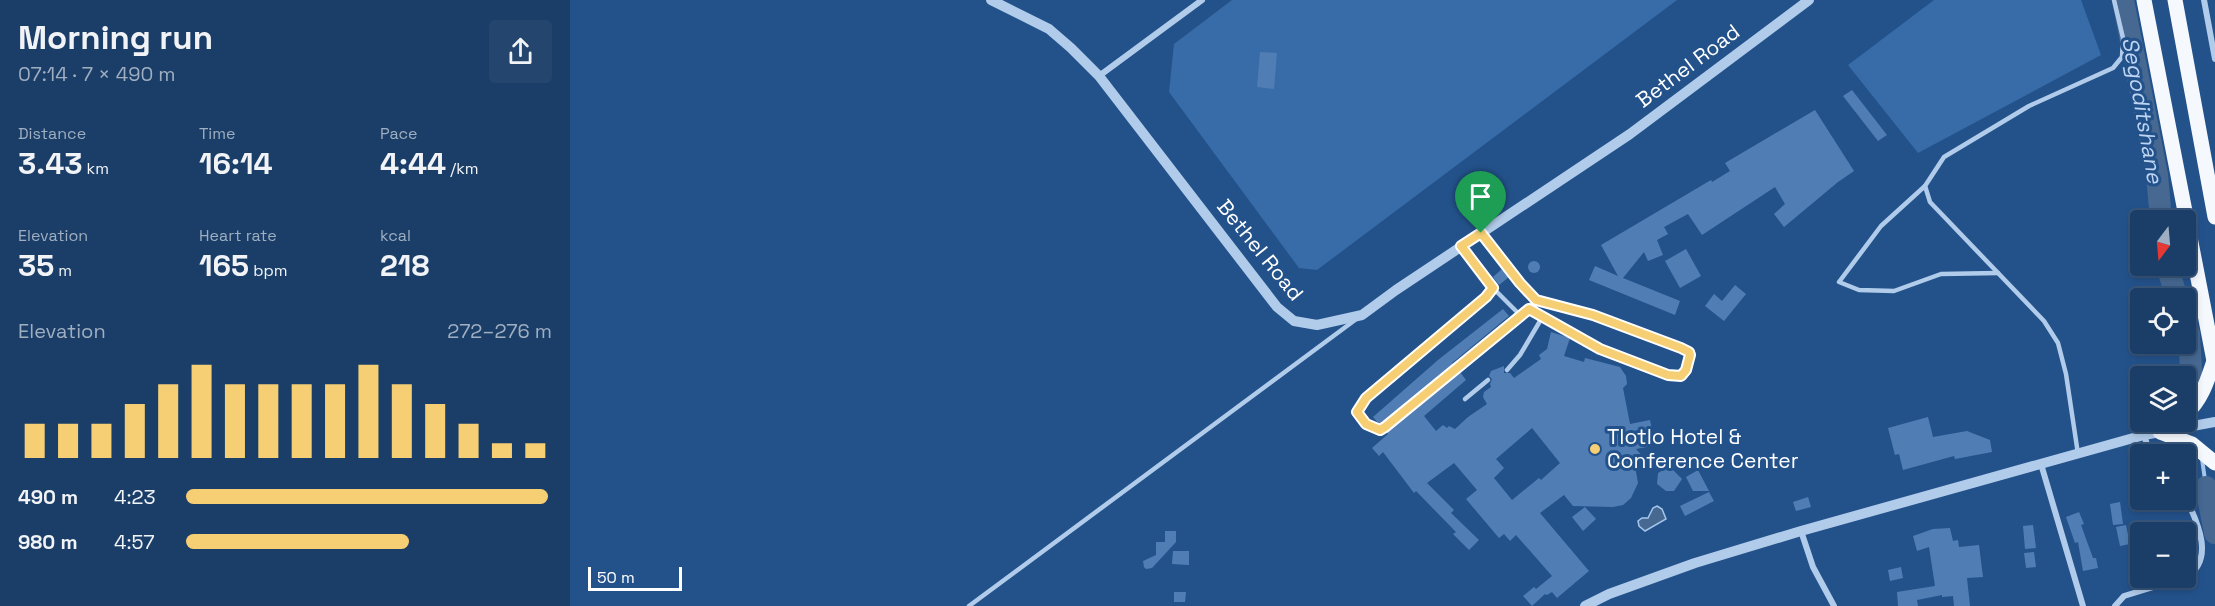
<!DOCTYPE html>
<html lang="en">
<head>
<meta charset="utf-8">
<style>
  :root { --surface:#1a3e68; --page:#23456e; --text:#f1f3f6; --muted:#9faec0; --line:#38577c; --accent:#f6cf74 }
  body { margin:0; font-family:"Space Grotesk",sans-serif; background:var(--page); color:var(--text); height:100vh; display:flex; flex-direction:column; font-size:22px; white-space:nowrap }
  * { box-sizing:border-box; margin:0 }
  p { font-size:20px; color:var(--muted) }
  .icon { flex:none; width:33px; height:33px; fill:none; stroke:currentColor; stroke-width:2; stroke-linecap:round; stroke-linejoin:round }
  .map { position:relative; flex:1; overflow:hidden }
  .panel { display:flex; flex-direction:column; background:var(--surface); width:570px }
  .panel>* { flex:none }
  .needle { width:39px; rotate:196deg }
  .controls { position:absolute; left:1560px; top:210px; display:grid; gap:12px }
  .controls a { display:grid; place-items:center; width:66px; height:66px; border-radius:6px; background:var(--surface); box-shadow:0 3px 9px #0003,0 0 0 2px var(--line); font-size:30px }
  .scale { position:absolute; left:18px; bottom:15px; width:94px; box-sizing:border-box; padding-left:6px; border:3px solid #fff; border-top:0; font-size:16px; line-height:21px; white-space:nowrap; color:#fff; -webkit-text-stroke:4px #23528b; paint-order:stroke }
  .pin { position:absolute; display:grid; place-items:center; width:51px; height:51px; color:#fff; margin:-62px -26px; border-radius:50% 50% 50% 0; rotate:-45deg; box-shadow:0 0 6px #0007 }
  .pin .icon { rotate:45deg }
  .round { display:grid; place-items:center; flex:none; width:63px; height:63px; border-radius:6px; background:var(--page) }
  .headline { display:flex; align-items:center; justify-content:space-between; height:102px; padding:0 18px }
  h1 { font-size:33px; font-weight:600; line-height:45px }
  .stats { display:grid; grid-template-columns:repeat(3,1fr); gap:9px; height:102px; padding:6px 18px }
  .stats div { display:grid; align-content:center }
  .stats b { font-size:30px; font-weight:600 }
  .stats small { font-size:16px; font-weight:400 }
  .stats p { font-size:16px }
  .chart { height:168px; padding:12px 18px }
  .chart p { display:flex; justify-content:space-between }
  .chart svg { width:100%; height:108px; margin-top:6px; stroke:var(--accent); stroke-width:6 }
  ul { padding:0 18px; list-style:none; font-size:20px }
  li { display:grid; grid-template-columns:96px 72px 1fr; align-items:center; height:45px }
  li i { height:15px; border-radius:8px; background:var(--accent) }
  main { display:flex; flex:1; min-height:0 }
  .map>svg:first-child { display:block }
</style>
</head>
<body>
<main>
<section class="panel">
<div class="headline"><div><h1>Morning run</h1><p>07:14 · 7 × 490 m</p></div><a class="round"><svg class="icon" aria-label="share" viewBox="0 0 24 24"><path d="M12 15V3M7 8l5-5 5 5M5 13v7h14v-7"/></svg></a></div>
<div class="stats">
<div><p>Distance</p><b>3.43<small> km</small></b></div>
<div><p>Time</p><b>16:14</b></div>
<div><p>Pace</p><b>4:44<small> /km</small></b></div>
</div>
<div class="stats">
<div><p>Elevation</p><b>35<small> m</small></b></div>
<div><p>Heart rate</p><b>165<small> bpm</small></b></div>
<div><p>kcal</p><b>218</b></div>
</div>
<div class="chart"><p><span>Elevation</span>272–276 m</p>
<svg viewBox="0 0 160 44" preserveAspectRatio="none"><path d="M5 44V30M15 44V30M25 44V30M35 44V22M45 44V14M55 44V6M65 44V14M75 44V14M85 44V14M95 44V14M105 44V6M115 44V14M125 44V22M135 44V30M145 44V38M155 44V38"/></svg>
</div>
<ul>
<li><b>490 m</b>4:23<i style="width:99%"></i></li>
<li><b>980 m</b>4:57<i style="width:61%"></i></li>
</ul>
</section>
<div class="map">
<svg width="1645" height="606" viewBox="0 0 1645 606">
  <rect width="100%" height="100%" fill="#23528b"/>
  <g fill="#376ca8">
    <path d="M662,0H1107L747,270L729,268L599,92L604,44Z"/>
    <path d="M1364,0H1511L1531,55L1348,153L1278,65Z"/>
  </g>
  <path fill="#466891" stroke="#a5c6ec" stroke-width="1.5" d="M1087,506L1092,509L1096,519L1075,531L1069,526L1068,521L1072,518H1078L1083,508Z"/>
  <g fill="none" stroke-linecap="round" stroke-linejoin="round">
    <path stroke="#a5c6ec" stroke-width="4" d="M1632,459L1636,487"/>
    <g stroke="#466891" stroke-width="22">
      <path d="M1553,0L1587,175L1591,220"/>
      <path d="M1597,266L1607,298"/>
      <path d="M1616,324L1619,334L1622,387"/>
      <path d="M1636,487L1645,533"/>
    </g>
  </g>
  <g fill="#507eb4" fill-rule="evenodd">
    <path d="M690,52L707,53L704,89L687,87Z"/>
    <path d="M1282,90L1317,135L1308,141L1273,96Z"/>
    <path d="M1245,110L1284,171L1268,182L1214,227L1204,214L1215,204L1205,187L1132,235L1118,214L1094,227L1098,234L1087,240L1093,255L1078,261L1074,252L1053,278L1110,301L1105,315L1019,280L1025,266L1048,276L1031,245L1141,180L1142,182L1160,171L1155,163Z"/>
    <path d="M1116,249L1131,276L1110,288L1095,261Z"/>
    <circle cx="964" cy="267" r="6"/>
    <path d="M932,269L939,277L929,285L923,277Z"/>
    <path d="M1165,285L1176,294L1154,321L1135,306L1144,294L1152,301Z"/>
    <path d="M933,309L939,316L882,363L884,366L809,424L803,417L868,360Z"/>
    <path d="M981,332L1000,338L994,356L1014,362L1015,358L1050,367L1056,376L1057,384L1053,388L1060,424L1080,420L1084,439L1082,446L1066,449L1075,459L1065,466L1068,483L1061,498L1053,505L1043,507L1003,506L994,495L970,513L1019,571L987,598L982,592L977,595L975,594L962,606L953,596L964,587L966,589L982,576L946,535L940,541L934,534L929,538L896,499L907,490L884,463L857,483L884,510L881,513L909,540L899,550L883,534L886,532L846,491L844,493L813,452L809,456L802,448L818,434L816,431L890,372L896,380L854,416L866,431L873,425L877,428L879,426L885,429L898,417L917,404L913,397L914,392L921,387L920,384L922,379L919,376L921,371L934,366V373H940L944,378L971,359L969,355L977,349ZM962,428L990,463L971,480L969,478L942,500L924,478L934,468L926,459Z"/>
    <path d="M1358,417L1363,437L1397,431L1420,440L1422,452L1385,459L1384,456L1333,470L1329,454L1325,455L1318,428Z"/>
    <path d="M1095,469H1102L1112,479L1104,491H1096L1087,484L1088,473Z"/>
    <path d="M1128,470L1139,491H1123L1116,477Z"/>
    <path d="M1139,492L1144,501L1115,516L1110,506Z"/>
    <path d="M1238,497L1241,507L1226,511L1223,502Z"/>
    <path d="M1550,502L1553,524L1543,525L1540,504Z"/>
    <path d="M1015,507L1026,519L1013,531L1002,517Z"/>
    <path d="M1509,512L1514,524L1511,525L1523,558H1526L1528,568L1513,571L1508,542L1505,543L1496,517Z"/>
    <path d="M1463,525L1466,548L1455,549L1453,526Z"/>
    <path d="M1556,525L1560,544L1550,546L1546,527Z"/>
    <path d="M1380,528L1383,541L1388,540L1389,547L1409,545L1413,577L1397,578L1400,606H1384L1383,596L1372,597V595L1347,600L1348,606H1328L1327,592L1365,586L1359,547L1347,551L1343,536L1363,529Z"/>
    <path d="M595,531H606V542L582,568L576,569L574,567L573,561L586,555V542H595Z"/>
    <path d="M603,551H619V565L602,564Z"/>
    <path d="M1464,552L1466,567L1456,568L1454,553Z"/>
    <path d="M1331,567L1333,578L1320,581L1318,570Z"/>
    <path d="M604,592H616L615,602H604Z"/>
  </g>
  <g fill="none" stroke-linecap="round" stroke-linejoin="round">
    <g stroke="#b1cceb" stroke-width="4.5">
      <path d="M1355,186L1360,202L1474,321L1488,343L1496,374L1508,454"/>
      <path d="M892,247L923,288L916,297L789,405L787,412C792,422 803,433 815,427L913,348L966,300L950,283L911,233"/>
      <path d="M1428,273L1371,274L1324,291L1289,290L1269,282L1311,226L1355,186L1374,157L1459,106L1543,68L1552,57L1553,38L1544,0"/>
      <path d="M923,288L950,315"/>
      <path d="M959,309L1030,349L1098,375L1111,376L1116,370L1120,355L1119,352L1111,348L1023,315L966,300"/>
      <path d="M937,370L950,355L973,316"/>
      <path d="M895,399L918,380"/>
      <path d="M399,606L785,320"/>
    </g>
    <g stroke="#b1cceb" stroke-width="6">
      <path d="M1634,0L1645,59"/>
      <path d="M529,76L632,0"/>
      <path d="M1574,435L1580,454"/>
      <path d="M1471,464L1513,606"/>
      <path d="M1231,531L1243,567L1264,606"/>
      <path d="M1545,606L1554,596L1616,577C1645,560 1628,523 1616,498"/>
    </g>
    <g stroke="#b1cceb" stroke-width="10">
      <path d="M421,0L479,29L501,48L529,76L707,307L724,321L747,325L792,315L826,290L1060,134L1239,0"/>
      <path d="M1015,606L1039,594L1125,563L1231,531L1574,435L1645,422"/>
    </g>
    <g stroke="#f5f9fe" stroke-width="15">
      <path d="M1574,0L1645,366"/>
      <path d="M1605,0L1645,217"/>
      <path d="M1616,414C1632,399 1637,381 1644,361"/>
      <path d="M1598,430L1607,422"/>
      <path d="M1590,432L1622,444L1645,463"/>
    </g>
  </g>
  <g fill="none" stroke-linecap="round" stroke-linejoin="round">
    <g stroke="#fff" stroke-width="12">
      <path id="route" d="M911,233L950,283L966,300L1023,315L1111,348L1119,352L1120,355L1116,370L1111,376L1098,375L1030,349L959,309L815,427L810,430L796,424L787,412L796,398L916,297L923,288L891,246Z"/>
    </g>
    <use href="#route" stroke="#f6cf74" stroke-width="8"/>
  </g>
  <circle fill="#f6cf74" stroke="#23528b" stroke-width="2" cx="1025" cy="449" r="6"/>
  <g text-anchor="middle" stroke-width="6" stroke-linejoin="round" paint-order="stroke">
    <g font-size="21" fill="#fff" stroke="#23528b">
      <text transform="translate(1118 66) rotate(-37)" y="7">Bethel Road</text>
      <text transform="translate(690 250) rotate(51)" y="7">Bethel Road</text>
    </g>
    <g font-size="21" fill="#fff" stroke="#23528b" text-anchor="start">
      <text x="1037" y="444">Tlotlo Hotel &amp;<tspan x="1037" dy="24">Conference Center</tspan></text>
    </g>
    <g font-size="22" font-style="italic" fill="#bdd5f2" stroke="#23528b">
      <text transform="translate(1573 110) rotate(80)" y="8">Segoditshane</text>
    </g>
  </g>
</svg>
<div class="controls">
<a><svg class="needle" viewBox="-14 -14 28 28"><path d="M0-13l5 13h-10z" fill="#e53935"/><path d="M0 13l5-13h-10z" fill="#9faec0"/></svg></a>
<a><svg class="icon" aria-label="locate" viewBox="0 0 24 24"><circle cx="12" cy="12" r="6"/><path d="M12 2v4M12 18v4M2 12h4M18 12h4"/></svg></a>
<a><svg class="icon" aria-label="layers" viewBox="0 0 24 24"><path d="M12 4l9 5-9 5-9-5zM3 14l9 5 9-5"/></svg></a>
<a>+</a>
<a>−</a>
</div>
<div class="scale">50 m</div>
<div class="pin" style="left:911px;top:233px;background:#1e9e55"><svg class="icon" aria-label="arrive" viewBox="0 0 24 24"><path d="M6 21V4h12l-3 4 3 4H6"/></svg></div>
</div>
</main>
</body>
</html>
